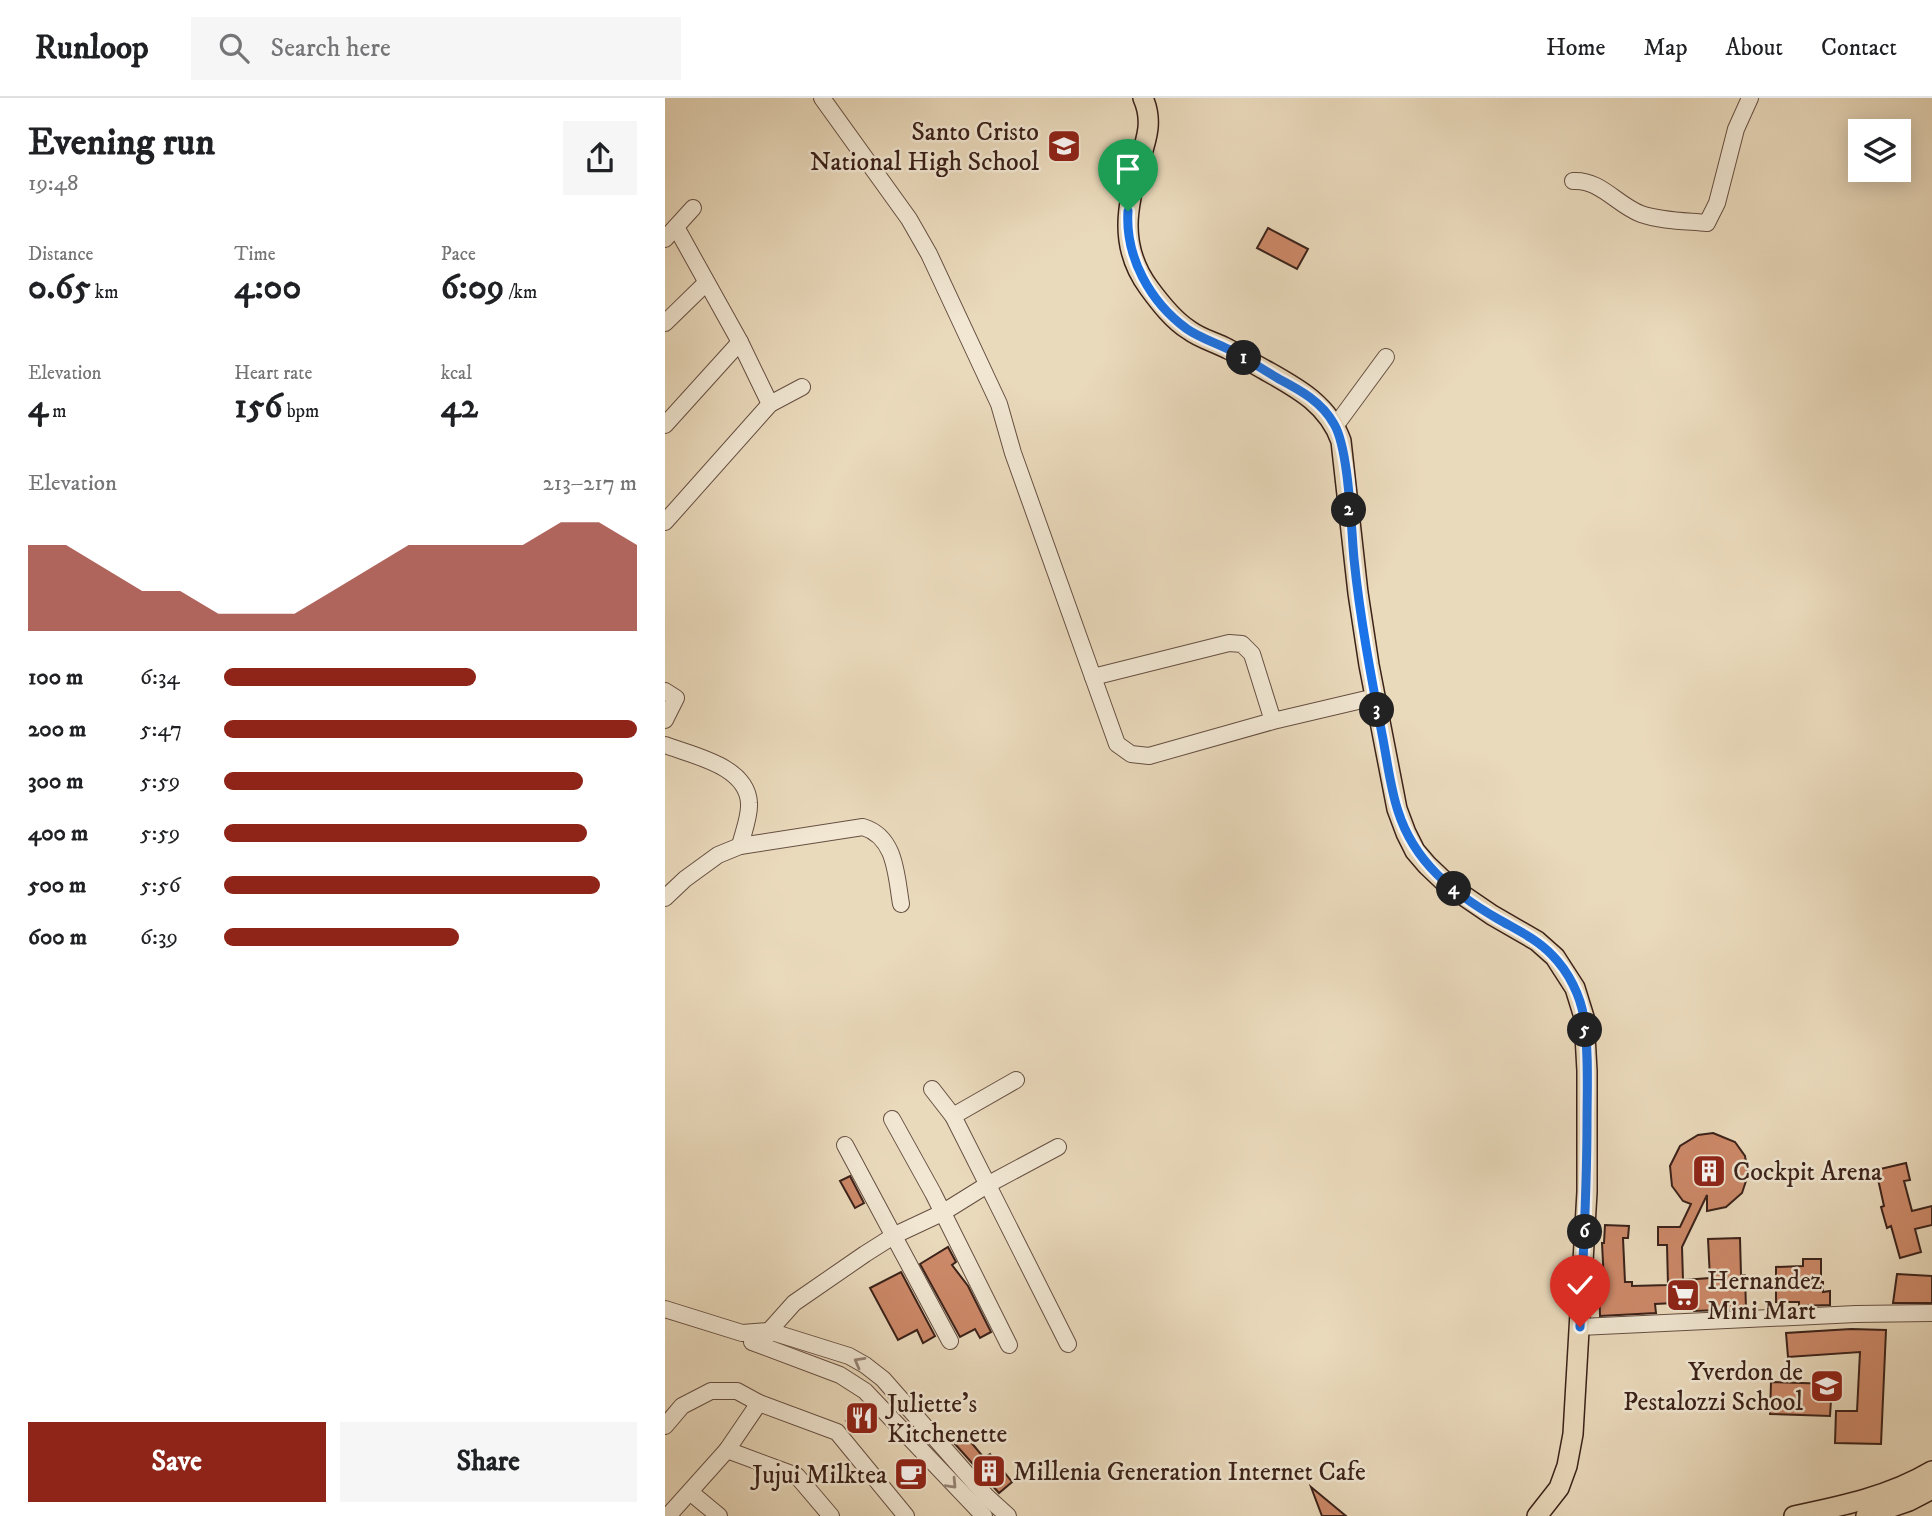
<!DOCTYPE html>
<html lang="en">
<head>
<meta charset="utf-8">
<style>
  :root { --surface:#fff; --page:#f6f6f6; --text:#202124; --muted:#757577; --line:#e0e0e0; --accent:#8f2418 }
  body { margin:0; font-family:"IM FELL DW Pica",serif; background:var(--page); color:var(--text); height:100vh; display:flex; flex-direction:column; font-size:26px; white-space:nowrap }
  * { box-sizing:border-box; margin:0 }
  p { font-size:23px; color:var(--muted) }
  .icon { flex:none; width:38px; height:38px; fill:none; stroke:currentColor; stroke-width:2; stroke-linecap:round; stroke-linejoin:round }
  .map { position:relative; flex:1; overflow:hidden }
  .side { display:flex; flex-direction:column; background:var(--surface); width:665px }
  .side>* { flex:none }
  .buttons { position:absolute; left:1183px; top:21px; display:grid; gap:14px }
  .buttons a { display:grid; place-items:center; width:63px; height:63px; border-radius:0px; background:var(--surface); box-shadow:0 4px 18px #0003; font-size:35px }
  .pin { position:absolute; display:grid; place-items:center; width:60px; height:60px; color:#fff; margin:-72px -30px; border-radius:50% 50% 50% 0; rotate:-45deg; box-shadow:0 0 7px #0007 }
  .pin .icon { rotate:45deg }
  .km { position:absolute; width:35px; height:35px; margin:-18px; border-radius:50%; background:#222; color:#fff; font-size:19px; line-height:35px; text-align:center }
  .round { display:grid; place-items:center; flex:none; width:74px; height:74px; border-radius:0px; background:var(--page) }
  .head { display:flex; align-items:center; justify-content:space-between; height:119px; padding:0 28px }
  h1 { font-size:38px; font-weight:700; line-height:52px }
  .figures { display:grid; grid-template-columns:repeat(3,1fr); gap:10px; height:119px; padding:7px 28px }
  .figures div { display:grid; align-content:center }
  .figures b { font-size:35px; font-weight:700 }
  .figures small { font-size:19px; font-weight:400 }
  .figures p { font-size:19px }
  .chart { height:196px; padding:14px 28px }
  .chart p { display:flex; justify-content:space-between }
  .chart svg { width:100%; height:126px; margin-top:7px; fill:var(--accent); opacity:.7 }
  .cta { display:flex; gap:14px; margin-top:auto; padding:14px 28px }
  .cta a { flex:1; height:80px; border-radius:0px; background:var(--accent); color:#fff; font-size:28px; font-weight:700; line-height:80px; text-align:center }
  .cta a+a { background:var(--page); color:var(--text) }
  ul { padding:0 28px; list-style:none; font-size:23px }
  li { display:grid; grid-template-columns:112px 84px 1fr; align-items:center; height:52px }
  li i { height:18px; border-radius:9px; background:var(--accent) }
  header { display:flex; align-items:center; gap:42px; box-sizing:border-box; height:98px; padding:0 35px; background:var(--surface); border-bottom:2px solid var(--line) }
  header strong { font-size:33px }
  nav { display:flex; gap:38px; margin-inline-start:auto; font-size:24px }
  .search { width:490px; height:63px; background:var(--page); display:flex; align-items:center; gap:18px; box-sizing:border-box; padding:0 24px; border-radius:0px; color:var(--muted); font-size:26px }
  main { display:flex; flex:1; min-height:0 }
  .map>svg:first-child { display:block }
</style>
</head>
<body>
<header>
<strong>Runloop</strong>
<div class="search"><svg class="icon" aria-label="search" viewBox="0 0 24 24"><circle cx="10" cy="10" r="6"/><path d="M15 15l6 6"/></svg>Search here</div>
<nav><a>Home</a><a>Map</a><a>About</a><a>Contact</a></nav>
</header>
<main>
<section class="side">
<div class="head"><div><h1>Evening run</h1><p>19:48</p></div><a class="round"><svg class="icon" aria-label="share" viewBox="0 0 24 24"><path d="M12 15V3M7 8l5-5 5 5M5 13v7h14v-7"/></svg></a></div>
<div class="figures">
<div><p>Distance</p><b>0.65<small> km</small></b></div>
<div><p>Time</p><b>4:00</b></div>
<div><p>Pace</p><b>6:09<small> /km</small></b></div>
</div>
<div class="figures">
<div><p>Elevation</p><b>4<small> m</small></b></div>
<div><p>Heart rate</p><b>156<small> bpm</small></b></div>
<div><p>kcal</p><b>42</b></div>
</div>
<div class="chart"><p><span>Elevation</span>213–217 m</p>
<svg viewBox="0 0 160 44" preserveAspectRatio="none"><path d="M0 44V14L10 14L20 22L30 30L40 30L50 38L60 38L70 38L80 30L90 22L100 14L110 14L120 14L130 14L140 6L150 6L160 14V44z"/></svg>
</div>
<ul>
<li><b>100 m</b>6:34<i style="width:61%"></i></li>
<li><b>200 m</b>5:47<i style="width:100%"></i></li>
<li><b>300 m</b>5:59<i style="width:87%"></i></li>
<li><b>400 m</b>5:59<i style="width:88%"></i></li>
<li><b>500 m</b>5:56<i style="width:91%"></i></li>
<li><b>600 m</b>6:39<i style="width:57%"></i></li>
</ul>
<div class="cta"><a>Save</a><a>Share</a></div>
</section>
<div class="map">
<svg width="1267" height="1418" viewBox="0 0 1267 1418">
  <rect width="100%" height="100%" fill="#eadabc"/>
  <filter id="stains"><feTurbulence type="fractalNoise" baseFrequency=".00286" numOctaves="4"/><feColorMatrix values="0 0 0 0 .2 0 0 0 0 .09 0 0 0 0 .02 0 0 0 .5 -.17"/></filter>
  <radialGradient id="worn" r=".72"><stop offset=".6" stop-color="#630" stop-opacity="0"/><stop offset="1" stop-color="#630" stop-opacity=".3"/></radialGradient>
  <g fill="#cd8969" stroke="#3a2119" stroke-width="2">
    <path d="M603,130L643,151L632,171L592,150Z"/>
    <path d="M1048,1035L1070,1044L1080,1058L1083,1077L1077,1095L1061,1109L1042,1113V1097L1017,1149L1018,1182L1045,1180L1043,1141L1075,1140L1076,1177H1080L1081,1211L1029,1213V1204L990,1206L991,1215L935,1218L934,1185L939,1184L937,1145H939L940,1127L964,1128L963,1140H958L960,1184H967V1188L1003,1187L1002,1147H993V1129H1015L1026,1106L1018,1103L1007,1088L1005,1068L1015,1048L1033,1037Z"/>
    <path d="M1241,1065L1245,1082L1239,1083L1247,1113L1267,1108V1127L1250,1131L1256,1154L1235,1160L1226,1128L1222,1130L1216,1109L1219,1108L1211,1072Z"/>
    <path d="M185,1078L199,1105L190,1110L175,1083Z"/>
    <path d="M283,1149L291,1164L287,1167L303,1188L326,1234L315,1240L310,1231L295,1239L255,1166Z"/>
    <path d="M1138,1161H1156V1184H1158V1194L1165,1193V1207L1134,1208V1204H1111V1169L1138,1168Z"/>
    <path d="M236,1174L270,1238L258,1245L252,1232L233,1242L205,1190Z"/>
    <path d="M1232,1176L1267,1178V1205H1228Z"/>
    <path d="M1186,1231L1221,1232L1216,1346L1170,1345L1171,1313H1192L1195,1254L1123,1259L1121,1235Z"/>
    <path d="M1106,1284L1167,1286L1165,1318L1105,1316Z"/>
    <path d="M200,1308L210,1319L190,1334L181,1323Z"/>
    <path d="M300,1337L319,1360L325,1356L347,1384L334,1395L290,1346Z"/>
    <path d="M251,1366L257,1374L240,1388L234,1379Z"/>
    <path d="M646,1389L681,1418H657Z"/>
  </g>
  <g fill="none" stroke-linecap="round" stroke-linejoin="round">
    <g stroke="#664f42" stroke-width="18">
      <g id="minor">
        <path d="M157,0L244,121L264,156L334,306L348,355L428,579"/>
        <path d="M908,83C935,81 952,107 976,116C996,123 1021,123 1042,125L1052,105L1071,31L1085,0"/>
        <path d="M11,129L75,244L105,306"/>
        <path d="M0,141L28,110"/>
        <path d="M0,225L41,185"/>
        <path d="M0,327L75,244"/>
        <path d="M671,327L721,259"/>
        <path d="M0,424L105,306L137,289"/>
        <path d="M0,593L11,600L0,622"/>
        <path d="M608,623L587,556L577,546L564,545L428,579L452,646L466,656L484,658L608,623L710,599"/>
        <path d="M0,647C29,658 82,668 84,705C85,718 78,735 75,748"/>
        <path d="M0,800L20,781L53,757L75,748L198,729C231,739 231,777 236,806"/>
        <path d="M267,991L288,1018L403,1246"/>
        <path d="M288,1018L351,982"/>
        <path d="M227,1021L268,1095L344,1247"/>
        <path d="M180,1047L285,1243"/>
        <path d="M0,1211L77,1235L104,1233L184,1258L200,1267L218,1281L322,1399L343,1418"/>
        <path d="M915,1229L1191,1216L1267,1215"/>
        <path d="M87,1244L175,1277L200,1293L319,1418"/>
        <path d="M97,1247L104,1233L129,1205L200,1156L230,1137L277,1115L322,1087L393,1049"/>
        <path d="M0,1328L17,1308L46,1293H72L94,1305L172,1334L241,1418"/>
        <path d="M62,1352L132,1378L166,1418"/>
        <path d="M25,1394L54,1418"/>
        <path d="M3,1418L62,1352L94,1305"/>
      </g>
    </g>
    <g stroke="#3a2119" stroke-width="22">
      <g id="major">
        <path d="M478,0C488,22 482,40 475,62C462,108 453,148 484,190C495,205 508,222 524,232C536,241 550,244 563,251C575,257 587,265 600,272C632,290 663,306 676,343L693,495L704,567L732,711L741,735L750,753L762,767L783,787L827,817L872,843L890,859L910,890L919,919L922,973V1094L908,1336L902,1368L894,1390L872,1418"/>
        <path d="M1129,1418C1177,1408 1225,1398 1267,1373"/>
        <path d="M1201,1418L1244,1403L1267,1391"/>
      </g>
    </g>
    <use href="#minor" stroke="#f1e7d3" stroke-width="16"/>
    <use href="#major" stroke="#eadabc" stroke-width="19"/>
  </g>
  <defs><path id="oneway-chevron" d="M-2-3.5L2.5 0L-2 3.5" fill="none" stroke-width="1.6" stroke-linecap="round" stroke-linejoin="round" transform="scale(1.75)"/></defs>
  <g stroke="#968476">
    <use href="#oneway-chevron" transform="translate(194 1264) rotate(-151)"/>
    <use href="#oneway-chevron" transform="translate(287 1386) rotate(47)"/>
  </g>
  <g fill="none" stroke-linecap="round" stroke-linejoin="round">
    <g stroke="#fff" stroke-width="14">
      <path id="route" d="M463,113C460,159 485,204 522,231C535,240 549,244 563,251C581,260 597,271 614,281C635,292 657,304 669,326C684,351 686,429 689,461C695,520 706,578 717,636C722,661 725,689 733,713C749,764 788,795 833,821C852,832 872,841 887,857C903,873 916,898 919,921C924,955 922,991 922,1025C922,1093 918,1161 915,1229"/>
    </g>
    <use href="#route" stroke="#1a73e8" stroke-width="9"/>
  </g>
  <defs>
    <g id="school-square" transform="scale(1.75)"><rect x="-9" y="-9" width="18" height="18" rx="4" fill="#8f2418" stroke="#f1e7d3"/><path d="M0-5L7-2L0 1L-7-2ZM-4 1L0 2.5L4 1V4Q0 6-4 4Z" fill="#fff"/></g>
    <g id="building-square" transform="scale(1.75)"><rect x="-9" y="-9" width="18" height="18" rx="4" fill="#8f2418" stroke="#f1e7d3"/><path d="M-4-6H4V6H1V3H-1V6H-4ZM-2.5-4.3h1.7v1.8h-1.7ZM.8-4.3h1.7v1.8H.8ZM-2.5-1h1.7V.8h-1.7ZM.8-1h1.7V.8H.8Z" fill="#fff"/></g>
    <g id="supermarket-square" transform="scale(1.75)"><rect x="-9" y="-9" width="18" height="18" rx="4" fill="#8f2418" stroke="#f1e7d3"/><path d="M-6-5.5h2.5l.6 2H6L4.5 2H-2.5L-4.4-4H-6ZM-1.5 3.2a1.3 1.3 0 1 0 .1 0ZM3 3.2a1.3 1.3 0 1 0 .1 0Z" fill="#fff"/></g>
    <g id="restaurant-square" transform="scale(1.75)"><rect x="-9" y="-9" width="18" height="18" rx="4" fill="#8f2418" stroke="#f1e7d3"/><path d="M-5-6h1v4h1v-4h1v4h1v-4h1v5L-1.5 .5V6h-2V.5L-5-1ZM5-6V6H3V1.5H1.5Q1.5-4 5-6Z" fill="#fff"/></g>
    <g id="cafe-square" transform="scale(1.75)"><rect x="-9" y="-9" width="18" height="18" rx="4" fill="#8f2418" stroke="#f1e7d3"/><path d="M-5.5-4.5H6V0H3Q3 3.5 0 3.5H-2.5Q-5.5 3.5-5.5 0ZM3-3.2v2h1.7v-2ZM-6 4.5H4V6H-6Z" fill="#fff"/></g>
  </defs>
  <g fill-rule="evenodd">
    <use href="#school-square" x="399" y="48"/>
    <use href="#building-square" x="1044" y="1073"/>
    <use href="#supermarket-square" x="1018" y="1197"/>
    <use href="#school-square" x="1162" y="1288"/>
    <use href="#restaurant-square" x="197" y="1320"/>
    <use href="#building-square" x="324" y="1373"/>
    <use href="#cafe-square" x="246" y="1376"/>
  </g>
  <g text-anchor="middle" stroke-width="5" stroke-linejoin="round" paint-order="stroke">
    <g font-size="26" fill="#3a2119" stroke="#f1e7d3" text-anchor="start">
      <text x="374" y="42" text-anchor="end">Santo Cristo<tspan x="374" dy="30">National High School</tspan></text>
      <text x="1068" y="1082">Cockpit Arena</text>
      <text x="1042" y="1191">Hernandez<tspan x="1042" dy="30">Mini Mart</tspan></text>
      <text x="1138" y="1282" text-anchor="end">Yverdon de<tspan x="1138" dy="30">Pestalozzi School</tspan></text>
      <text x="222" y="1314">Juliette's<tspan x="222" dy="30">Kitchenette</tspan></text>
      <text x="348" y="1382">Millenia Generation Internet Cafe</text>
      <text x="222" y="1385" text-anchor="end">Jujui Milktea</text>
    </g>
  </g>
  <rect width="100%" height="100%" filter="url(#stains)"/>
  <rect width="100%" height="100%" fill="url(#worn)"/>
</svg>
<div class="buttons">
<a><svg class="icon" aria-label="layers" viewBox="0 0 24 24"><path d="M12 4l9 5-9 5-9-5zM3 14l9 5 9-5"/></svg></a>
</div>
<div class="pin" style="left:463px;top:113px;background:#1e9e55"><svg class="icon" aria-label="arrive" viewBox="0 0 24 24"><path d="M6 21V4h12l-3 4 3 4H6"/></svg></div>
<div class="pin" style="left:915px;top:1229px;background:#d93025"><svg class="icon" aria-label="check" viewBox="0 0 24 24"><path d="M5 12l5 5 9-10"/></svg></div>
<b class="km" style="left:579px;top:260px">1</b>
<b class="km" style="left:684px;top:412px">2</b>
<b class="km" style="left:712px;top:612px">3</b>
<b class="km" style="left:789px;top:791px">4</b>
<b class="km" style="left:920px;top:932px">5</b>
<b class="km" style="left:920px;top:1134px">6</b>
</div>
</main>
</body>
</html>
